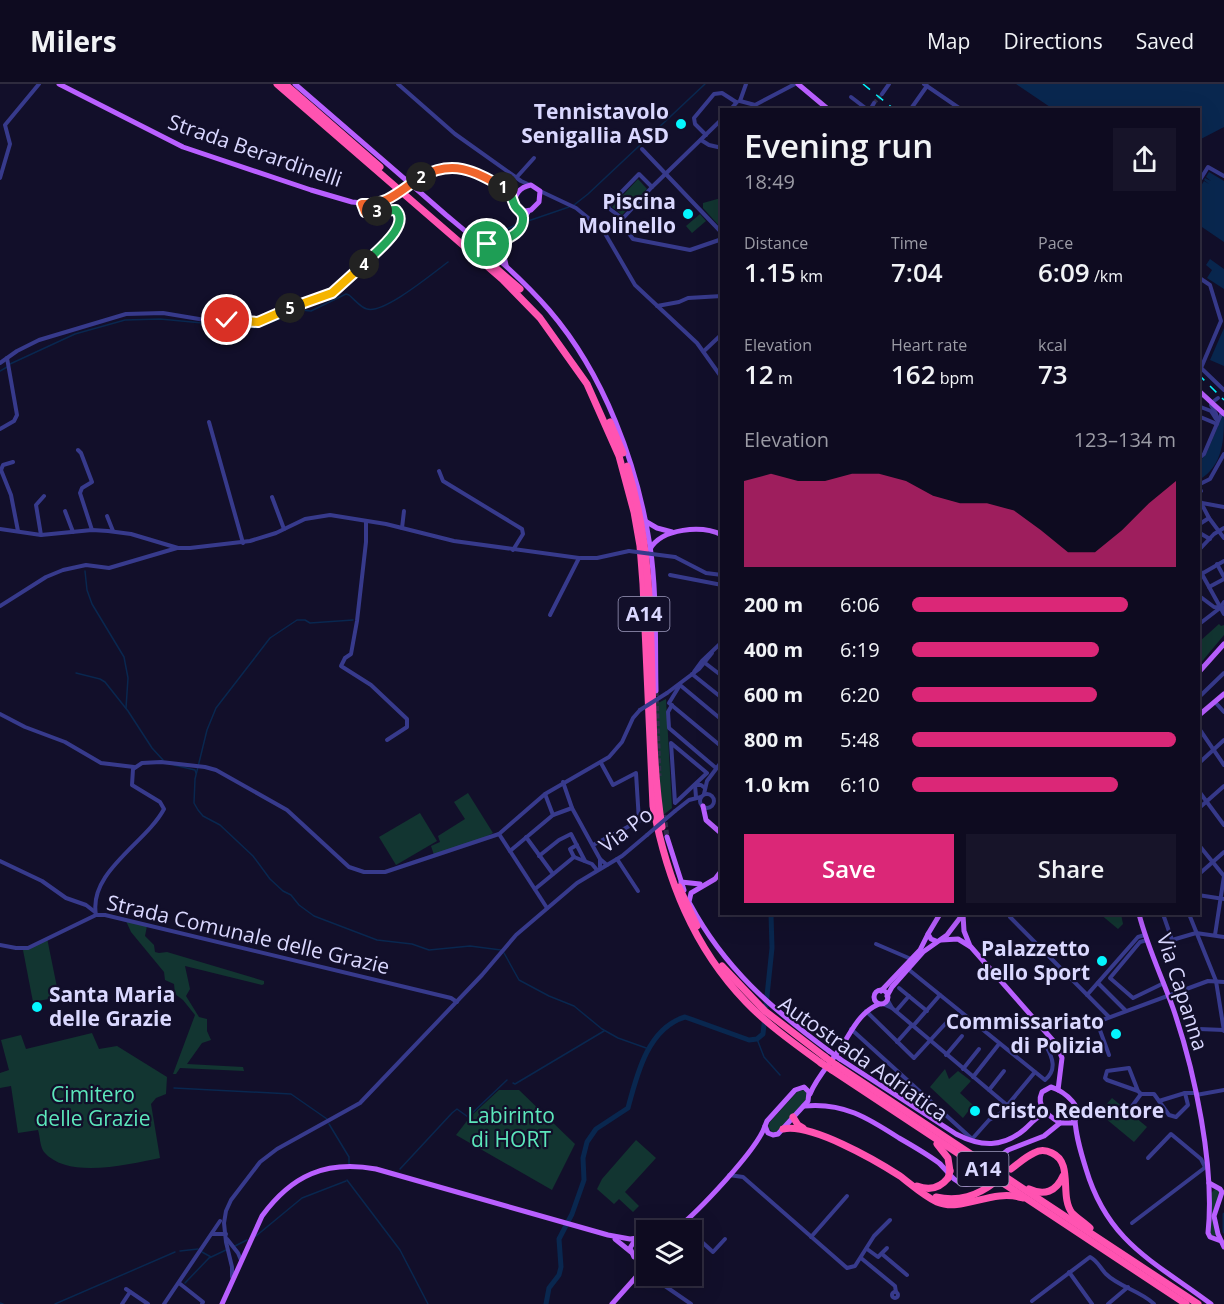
<!DOCTYPE html>
<html lang="en">
<head>
<meta charset="utf-8">
<style>
  :root { --surface:#0e0b20; --page:#171429; --text:#f1f3f6; --muted:#9b9ba5; --line:#2e2b3e; --accent:#db2777 }
  body { margin:0; font-family:"Open Sans",sans-serif; background:var(--page); color:var(--text); height:100vh; display:flex; flex-direction:column; font-size:22px; white-space:nowrap }
  * { box-sizing:border-box; margin:0 }
  p { font-size:20px; color:var(--muted) }
  .icon { flex:none; width:33px; height:33px; fill:none; stroke:currentColor; stroke-width:2; stroke-linecap:round; stroke-linejoin:round }
  .map { position:relative; flex:1; overflow:hidden }
  .panel { position:absolute; left:720px; top:24px; width:480px; height:807px; display:flex; flex-direction:column; background:var(--surface); border-radius:0px; box-shadow:0 6px 24px #0002,0 0 0 2px var(--line) }
  .panel>* { flex:none }
  .controls { position:absolute; left:636px; top:1136px; display:grid; gap:12px }
  .controls a { display:grid; place-items:center; width:66px; height:66px; border-radius:0px; background:var(--surface); box-shadow:0 6px 24px #0002,0 0 0 2px var(--line); font-size:30px }
  .pin { position:absolute; display:grid; place-items:center; width:51px; height:51px; color:#fff; margin:-26px; border:3px solid #fff; border-radius:50%; box-shadow:0 2px 6px #0007 }
  .km { position:absolute; width:30px; height:30px; margin:-15px; border-radius:50%; background:#222; color:#fff; font-size:16px; line-height:30px; text-align:center }
  .round { display:grid; place-items:center; flex:none; width:63px; height:63px; border-radius:0px; background:var(--page) }
  .overview { display:flex; align-items:center; justify-content:space-between; height:102px; padding:0 24px }
  h1 { font-size:33px; font-weight:600; line-height:45px }
  .metrics { display:grid; grid-template-columns:repeat(3,1fr); gap:9px; height:102px; padding:6px 24px }
  .metrics div { display:grid; align-content:center }
  .metrics b { font-size:26px; font-weight:600 }
  .metrics small { font-size:16px; font-weight:400 }
  .metrics p { font-size:16px }
  .chart { height:168px; padding:12px 24px }
  .chart p { display:flex; justify-content:space-between }
  .chart svg { width:100%; height:108px; margin-top:6px; fill:var(--accent); opacity:.7 }
  .primary-button { display:flex; gap:12px; margin-top:auto; padding:12px 24px }
  .primary-button a { flex:1; height:69px; border-radius:0px; background:var(--accent); color:#fff; font-size:24px; font-weight:600; line-height:69px; text-align:center }
  .primary-button a+a { background:var(--page); color:var(--text) }
  ul { padding:0 24px; list-style:none; font-size:20px }
  li { display:grid; grid-template-columns:96px 72px 1fr; align-items:center; height:45px }
  li i { height:15px; border-radius:8px; background:var(--accent) }
  header { display:flex; align-items:center; gap:36px; box-sizing:border-box; height:84px; padding:0 30px; background:var(--surface); border-bottom:2px solid var(--line) }
  header strong { font-size:28px }
  nav { display:flex; gap:33px; margin-inline-start:auto; font-size:21px }
  .map>svg:first-child { display:block }
</style>
</head>
<body>
<header>
<strong>Milers</strong>
<nav><a>Map</a><a>Directions</a><a>Saved</a></nav>
</header>
<div class="map">
<svg width="1224" height="1220" viewBox="0 0 1224 1220">
  <rect width="100%" height="100%" fill="#120f2a"/>
  <g fill="#123531">
    <path d="M638,95L647,105L622,131L612,123Z"/>
    <path d="M721,114V144L703,124V119Z"/>
    <path d="M700,130L706,137L692,149L686,142Z"/>
    <path d="M1219,540L1221,542L1224,541V551L1199,581V558Z"/>
    <path d="M666,615L672,724L662,732L654,621Z"/>
    <path d="M468,709L493,749L480,756L434,771L431,762L440,758L438,752L465,735L454,718Z"/>
    <path d="M420,729L437,757L396,781L379,753Z"/>
    <path d="M1100,830H1121L1123,840L1118,845Z"/>
    <path d="M126,837L147,842L145,852L154,861L155,868L159,869L167,868L264,897V900L262,901L185,882L190,905L186,912L199,933L207,935V947L211,956L202,959L187,980L243,983L244,987L180,984L176,990H173L195,931L183,916L175,910L174,900L165,896L164,888L131,848Z"/>
    <path d="M47,854L59,913L33,918L23,866Z"/>
    <path d="M92,949L99,965L117,962L167,993L166,1010L156,1014L151,1020L160,1074C129,1080 68,1096 44,1068C40,1063 40,1052 38,1046L18,1049L11,1002L0,1004V989L9,986L1,956L21,951L26,965Z"/>
    <path d="M945,985L949,995L958,987L971,997L960,1009L973,1021L963,1034L930,1003Z"/>
    <path d="M499,1006H519L575,1060L552,1106L456,1051L470,1033Z"/>
    <path d="M805,1006L809,1012L779,1047L773,1049L768,1043L770,1038L798,1007Z"/>
    <path d="M1112,1014L1147,1043L1134,1058L1099,1029Z"/>
    <path d="M636,1056L656,1074L625,1108L639,1122L633,1128L619,1115L614,1120L597,1105L602,1095Z"/>
    <path d="M1216,1104L1220,1107L1216,1120V1151L1214,1152L1210,1150L1211,1109Z"/>
  </g>
  <g fill="#09274f">
    <path d="M1016,0H1224V43L1199,56L1198,26L1053,25Z"/>
    <path d="M1209,88L1224,97V158L1199,141V105L1204,97L1209,100L1204,96L1205,94L1211,97L1206,93Z"/>
    <path d="M1210,175L1224,185V205L1207,194L1212,186L1206,181Z"/>
    <path d="M1224,244V282L1210,276Z"/>
    <path d="M1224,328C1224,355 1224,381 1199,396V379L1207,368Z"/>
  </g>
  <g fill="none" stroke-linecap="round" stroke-linejoin="round">
    <g stroke="#09274f" stroke-width="1.5">
      <path d="M574,121L588,110L705,0"/>
      <path d="M528,137L569,123"/>
      <path d="M486,154L516,141"/>
      <path d="M10,280L75,250L125,236L160,235L257,244L301,226L311,227L346,210L349,211C354,215 361,224 367,225C384,230 433,189 448,178"/>
      <path d="M0,287L7,283"/>
      <path d="M85,487L87,506L92,520L124,573L128,594L126,624"/>
      <path d="M353,536L310,539L305,536H297L270,554L216,624L207,646L195,695L194,719L198,726L203,732L220,741L253,772L270,795L283,807L291,811L299,821L314,832L377,856L412,860L429,866L470,862L501,866"/>
      <path d="M76,589L100,595L105,598L128,627L152,664L163,676"/>
      <path d="M174,681L195,686L196,689"/>
      <path d="M504,869L519,896L549,912L574,922L602,945L618,954L649,965"/>
      <path d="M757,955L764,973L780,991"/>
      <path d="M513,999L515,1000L604,947"/>
      <path d="M174,1004L291,1010L327,1035"/>
      <path d="M329,1040L349,1073V1080"/>
      <path d="M400,1085L452,1029L457,1025L468,1033L507,996"/>
      <path d="M347,1096L400,1166L428,1220"/>
      <path d="M256,1152L302,1114L346,1097"/>
      <path d="M235,1162L247,1156"/>
      <path d="M180,1167L198,1165"/>
      <path d="M202,1168L211,1173"/>
      <path d="M185,1199L209,1174L226,1166"/>
      <path d="M0,1219L3,1220"/>
      <path d="M55,1220L175,1168"/>
    </g>
    <path stroke="#09274f" stroke-width="3" d="M1224,1130V1148"/>
    <path stroke="#09274f" stroke-width="5" d="M546,1220L549,1204L559,1191L561,1183L559,1155L572,1130L584,1096L583,1074L587,1058L596,1045L628,1024C637,990 648,944 685,933L749,956L757,955L763,950L772,864L771,830"/>
    <path stroke="#302d4a" stroke-width="4" stroke-dasharray="4 2" stroke-linecap="butt" d="M874,19L882,10"/>
    <g stroke="#302d4a" stroke-width="5" stroke-dasharray="5 2.5" stroke-linecap="butt">
      <path d="M656,607L659,692"/>
      <path d="M664,731L667,753"/>
    </g>
    <g stroke="#373a8c" stroke-width="4">
      <path d="M398,0L455,50L521,97L530,101"/>
      <path d="M924,0L962,26"/>
      <path d="M882,10L889,0"/>
      <path d="M851,13L868,26"/>
      <path d="M740,17L746,0"/>
      <path d="M740,17L755,21"/>
      <path d="M755,21L795,0"/>
      <path d="M730,26L737,18"/>
      <path d="M870,26L874,19"/>
      <path d="M910,26L927,2"/>
      <path d="M706,51L695,40L694,34L714,10L722,9L736,18"/>
      <path d="M701,56L709,61L722,64"/>
      <path d="M642,65L722,149"/>
      <path d="M0,94L10,60L5,41L39,0"/>
      <path d="M516,94L534,74"/>
      <path d="M1198,99L1208,83L1224,92"/>
      <path d="M540,107L576,124L603,146L635,201L697,259L722,294"/>
      <path d="M622,134L607,123L639,90L652,103"/>
      <path d="M620,137L633,155L690,166L722,155"/>
      <path d="M606,149L613,145L652,103L722,35"/>
      <path d="M1198,193L1210,201L1221,237L1201,284L1224,306"/>
      <path d="M657,222L679,218L688,214L722,212"/>
      <path d="M704,267L722,250"/>
      <path d="M0,279L17,267L39,256L126,230L163,229L205,236L258,238L302,219L326,211L338,204L397,146L400,134L396,126L367,128L363,126L362,120"/>
      <path d="M1214,317L1218,314"/>
      <path d="M1211,321L1216,330L1217,336"/>
      <path d="M1198,322L1211,327L1216,335"/>
      <path d="M1198,332L1217,340"/>
      <path d="M209,338L243,459"/>
      <path d="M0,345L14,337L17,331L7,274"/>
      <path d="M78,366L81,369L92,398L82,404L80,409L92,446"/>
      <path d="M1198,375L1204,370L1222,328"/>
      <path d="M13,378L3,381L1,386L11,411L18,447"/>
      <path d="M439,387L443,397L522,445L523,450L513,466"/>
      <path d="M1198,401L1210,395L1224,370"/>
      <path d="M1198,402L1201,407L1198,409"/>
      <path d="M272,413L284,445"/>
      <path d="M1198,413L1209,434L1224,454"/>
      <path d="M1202,419L1224,423"/>
      <path d="M65,427L73,448"/>
      <path d="M107,432L113,447"/>
      <path d="M366,437V458L357,537L351,570L345,574L341,582L371,601L407,635V643L387,656"/>
      <path d="M1198,441L1209,434"/>
      <path d="M402,444L404,427"/>
      <path d="M0,445L41,451L92,446L108,447L131,450L178,464H190L250,457L276,449L305,435L330,431L386,440L454,457L579,474H597L629,467"/>
      <path d="M1198,448L1210,455"/>
      <path d="M41,451L36,421L44,412"/>
      <path d="M1198,467L1214,450L1224,444"/>
      <path d="M675,473L706,489L722,491"/>
      <path d="M1217,480L1224,493"/>
      <path d="M1198,483L1224,530"/>
      <path d="M670,491L722,501"/>
      <path d="M1198,492L1224,477"/>
      <path d="M1209,503L1224,495"/>
      <path d="M1198,511L1214,523L1224,524"/>
      <path d="M0,522L46,493L63,486L86,481L109,484L177,464"/>
      <path d="M550,531L579,474"/>
      <path d="M1198,541L1220,524L1224,518"/>
      <path d="M705,579L722,592"/>
      <path d="M694,588L702,577L722,558"/>
      <path d="M692,590L722,614"/>
      <path d="M680,601L669,619L722,663"/>
      <path d="M680,601L722,636"/>
      <path d="M667,609L699,585L712,569"/>
      <path d="M1198,614L1224,589"/>
      <path d="M1215,618L1224,628"/>
      <path d="M672,621L668,628L669,644L716,684"/>
      <path d="M0,630L25,643L65,658L101,679L134,683"/>
      <path d="M1198,643L1224,681"/>
      <path d="M671,659L707,689L675,719Z"/>
      <path d="M1198,680L1224,656"/>
      <path d="M563,698L572,724L600,775"/>
      <path d="M1198,706L1224,741"/>
      <path d="M545,710L553,731"/>
      <path d="M704,710L707,697L722,677"/>
      <circle cx="707" cy="717" r="7"/>
      <path d="M696,713L695,701H701L705,704"/>
      <path d="M1198,725L1224,702"/>
      <path d="M675,727L689,716L701,713"/>
      <path d="M499,750L547,824"/>
      <path d="M526,753L553,790"/>
      <path d="M1198,760L1224,792L1215,851"/>
      <path d="M593,761L639,737L636,689L613,701L601,679"/>
      <path d="M510,767L553,731L572,724"/>
      <path d="M539,772L559,756L571,750L585,777"/>
      <path d="M574,773L592,780L597,786"/>
      <path d="M574,773L570,765L577,761"/>
      <path d="M617,775L638,807"/>
      <path d="M0,777L42,797L66,814L86,821L95,828"/>
      <path d="M600,783V775L607,781"/>
      <path d="M1198,791L1224,768"/>
      <path d="M535,805L574,773"/>
      <path d="M1198,811L1224,815"/>
      <path d="M1163,830L1172,856L1196,849L1224,853"/>
      <path d="M1189,830L1216,897L1224,947"/>
      <path d="M96,831C88,788 146,759 164,725L160,718L132,701L133,685L142,679L161,678L205,683L216,686L287,726L349,783L364,788H385L499,750L545,710L609,673L622,658L633,634L640,626"/>
      <path d="M1010,833L1109,933"/>
      <path d="M1147,856L1140,858L1110,894L1133,914L1164,899"/>
      <path d="M876,860L911,875"/>
      <path d="M0,861L16,864H28L96,831H105L451,914L457,918"/>
      <path d="M908,885L1045,996C1057,986 1053,974 1046,962"/>
      <path d="M1098,899L1125,926"/>
      <path d="M899,904L927,927"/>
      <path d="M1087,911L1138,853L1145,851"/>
      <path d="M887,915L892,924"/>
      <path d="M883,920L892,924L1008,1022"/>
      <path d="M866,927L914,974L946,939"/>
      <path d="M896,927L909,912"/>
      <path d="M913,942L940,911"/>
      <path d="M851,945L971,1054H973L989,1036L1001,1029L1035,988"/>
      <path d="M1199,945L1224,946"/>
      <path d="M897,958L912,941"/>
      <path d="M946,971L962,952"/>
      <path d="M1109,971L1097,938L1208,897L1224,898"/>
      <path d="M963,985L979,965"/>
      <path d="M973,993L999,960"/>
      <path d="M989,1006L1004,987"/>
      <path d="M1138,1007L1129,984L1107,987L1105,994L1107,996L1138,1007L1141,1010"/>
      <path d="M1196,1011L1224,1006"/>
      <path d="M1159,1017L1185,1009H1195"/>
      <path d="M1130,1025L1141,1010H1154L1169,1031L1176,1033L1188,1021L1185,1009"/>
      <path d="M1148,1074L1171,1050L1201,1075L1205,1083"/>
      <path d="M729,1091L743,1093L847,1184L855,1182L874,1152L890,1136"/>
      <path d="M1132,1139L1207,1082"/>
      <path d="M682,1140L688,1146"/>
      <path d="M692,1149L713,1168L725,1155"/>
      <path d="M212,1150H226"/>
      <path d="M811,1153L847,1112"/>
      <path d="M227,1155L238,1169L241,1176"/>
      <path d="M867,1165L878,1173L887,1164"/>
      <path d="M882,1170L907,1191"/>
      <path d="M861,1174L895,1202L896,1208"/>
      <path d="M646,1180L643,1186L646,1189"/>
      <path d="M1069,1188L1092,1220"/>
      <path d="M649,1191L691,1220"/>
      <path d="M232,1193V1183L226,1158L224,1139L226,1127L231,1116L260,1078L277,1065L360,1019L482,891L516,851L577,799L622,772L647,751"/>
      <path d="M179,1199L203,1218L202,1220"/>
      <path d="M126,1205L148,1220"/>
      <circle cx="895" cy="1211" r="3"/>
      <path d="M1032,1217L1090,1173C1098,1177 1100,1184 1106,1190C1119,1203 1141,1207 1154,1220"/>
      <path d="M122,1220L130,1208"/>
      <path d="M164,1220L220,1137"/>
      <path d="M1108,1220L1128,1203"/>
    </g>
    <g stroke="#b95fff" stroke-width="5">
      <path d="M59,0L183,63L311,106L352,118L373,120L389,115"/>
      <path d="M295,0C346,44 396,87 446,131C482,161 519,191 549,226C604,290 637,379 650,462C657,508 655,559 656,607"/>
      <path d="M798,0L829,26"/>
      <path d="M432,87C469,74 486,102 518,108"/>
      <path d="M531,101L540,107L539,118L531,126L520,128L515,122C513,111 520,103 531,101Z"/>
      <path d="M481,160C511,163 514,147 528,128"/>
      <path d="M506,181L503,168L507,156"/>
      <path d="M1198,306L1224,330"/>
      <path d="M645,437L657,444L672,448"/>
      <path d="M650,465C662,444 702,441 722,451"/>
      <path d="M1198,589L1224,560"/>
      <path d="M1198,632L1224,610"/>
      <path d="M703,722L706,736L722,750"/>
      <path d="M667,753L684,806"/>
      <path d="M681,798L700,800"/>
      <path d="M689,818L691,809L715,795L722,786"/>
      <path d="M690,820C725,885 771,924 829,967"/>
      <path d="M1139,830C1147,862 1162,893 1173,924C1195,988 1215,1083 1208,1149L1210,1153L1221,1157"/>
      <path d="M963,831L964,847L970,862"/>
      <path d="M941,856L958,855L971,863L1057,961L1062,974L1058,1006"/>
      <path d="M936,857L931,855L928,850L940,830"/>
      <circle cx="881" cy="913" r="7"/>
      <path d="M881,907L920,866L928,850"/>
      <path d="M887,912L892,903L923,868L947,851L963,830"/>
      <path d="M840,975L956,1050C981,1063 1003,1064 1025,1045C1032,1039 1037,1031 1048,1030"/>
      <path d="M804,1003L809,1008L808,1017L778,1050L773,1051L768,1049L765,1042L767,1037L795,1006Z"/>
      <path d="M1051,1003C1064,1007 1088,1025 1072,1039H1060C1049,1032 1035,1023 1042,1008Z"/>
      <path d="M810,1010C817,993 829,981 839,966C852,948 857,930 879,920"/>
      <path d="M804,1022C843,1018 868,1034 899,1054C913,1062 927,1070 939,1079C947,1086 953,1098 964,1100C973,1101 979,1097 984,1091"/>
      <path d="M1075,1036C1076,1053 1081,1069 1086,1085C1108,1159 1155,1178 1211,1220"/>
      <path d="M996,1076L1008,1066L1044,1052L1060,1039"/>
      <path d="M1209,1099L1220,1105L1222,1108L1214,1132L1218,1150L1224,1163"/>
      <path d="M675,1146C697,1129 757,1066 765,1042"/>
      <path d="M615,1155L631,1168"/>
      <path d="M645,1175H639L634,1173L630,1164L635,1156L641,1154L646,1155"/>
      <path d="M222,1220L262,1132C292,1091 326,1076 376,1085L608,1151L630,1155L638,1154"/>
      <path d="M612,1220L637,1192L646,1174"/>
    </g>
    <g stroke="#ff53b1" stroke-width="7">
      <path d="M277,0L502,195L540,234L587,300L619,372L634,428L640,462L643,500L653,722C667,795 693,863 746,918C768,941 795,960 821,979"/>
      <path d="M285,0L380,83"/>
      <path d="M465,157L520,205"/>
      <path d="M610,338L623,369"/>
      <path d="M627,382C664,499 643,624 662,743"/>
      <path d="M679,803L697,842"/>
      <path d="M722,882L765,927L825,973"/>
      <path d="M836,981L1198,1220"/>
      <path d="M832,986L1186,1220"/>
      <path d="M793,1033L798,1041L803,1044"/>
      <path d="M783,1045C811,1039 875,1076 900,1092C912,1101 924,1112 937,1118C963,1129 991,1104 1023,1114"/>
      <path d="M937,1060L948,1074L950,1087"/>
      <path d="M1011,1085C1018,1080 1025,1073 1034,1069C1039,1066 1046,1066 1052,1069C1074,1079 1059,1112 1072,1129C1077,1134 1085,1139 1090,1144"/>
      <path d="M917,1102C930,1107 940,1104 948,1094"/>
      <path d="M1029,1105C1044,1112 1056,1108 1063,1092"/>
      <path d="M936,1113C959,1118 977,1112 995,1098"/>
    </g>
    <g stroke="#04f6ff" stroke-width="1.5" stroke-dasharray="9 8" stroke-linecap="butt">
      <path d="M863,0L895,26"/>
      <path d="M1198,290L1224,316"/>
    </g>
    <g stroke="#373a8c" stroke-width="4">
      <path d="M629,467L675,473"/>
      <path d="M640,626L667,609"/>
      <path d="M647,751L675,727"/>
    </g>
    <g stroke="#b95fff" stroke-width="5">
      <path d="M389,115L432,87"/>
      <path d="M829,967L840,975"/>
    </g>
    <g stroke="#ff53b1" stroke-width="7">
      <path d="M825,973L836,981"/>
      <path d="M821,979L832,986"/>
      <path d="M948,1094L950,1087"/>
    </g>
  </g>
  <g fill="none" stroke-linecap="round" stroke-linejoin="round">
    <g stroke="#fff" stroke-width="12">
      <path id="split-1" d="M487,160C500,159 524,151 523,134C523,128 518,127 515,122C511,114 512,108 503,103"/>
    </g>
    <g stroke="#fff" stroke-width="12">
      <path id="split-2" d="M421,93C453,75 474,87 503,103"/>
    </g>
    <g stroke="#fff" stroke-width="12">
      <path id="split-3" d="M377,127L365,128L362,120C389,121 400,106 421,93"/>
    </g>
    <g stroke="#fff" stroke-width="12">
      <path id="split-4" d="M364,180C375,168 411,142 396,126L377,127"/>
    </g>
    <g stroke="#fff" stroke-width="12">
      <path id="split-5" d="M290,224L332,209L364,180"/>
    </g>
    <g stroke="#fff" stroke-width="12">
      <path id="split-6" d="M227,236L258,238L290,224"/>
    </g>
    <use href="#split-1" stroke="#22a559" stroke-width="8"/>
    <use href="#split-2" stroke="#f0652b" stroke-width="8"/>
    <use href="#split-3" stroke="#f0652b" stroke-width="8"/>
    <use href="#split-4" stroke="#22a559" stroke-width="8"/>
    <use href="#split-5" stroke="#f5b400" stroke-width="8"/>
    <use href="#split-6" stroke="#f5b400" stroke-width="8"/>
  </g>
  <g fill="#04f6ff" stroke="#120f2a" stroke-width="2">
    <circle cx="681" cy="40" r="6"/>
    <circle cx="688" cy="130" r="6"/>
    <circle cx="1102" cy="877" r="6"/>
    <circle cx="37" cy="923" r="6"/>
    <circle cx="1116" cy="950" r="6"/>
    <circle cx="975" cy="1027" r="6"/>
  </g>
  <g text-anchor="middle" stroke-width="4.5" stroke-linejoin="round" paint-order="stroke">
    <g fill="#120f2a" stroke="#9e9cbf" stroke-width="1.5">
      <rect x="618.5" y="513" width="51" height="34" rx="4.5"/>
      <rect x="957.5" y="1068" width="51" height="34" rx="4.5"/>
    </g>
    <g font-size="20" font-weight="bold" fill="#dad8ff">
      <text x="644" y="537">A14</text>
      <text x="983" y="1092">A14</text>
    </g>
    <g font-size="21" font-weight="bold" fill="#dad8ff" stroke="#120f2a" text-anchor="end">
      <text x="669" y="35">Tennistavolo<tspan x="669" dy="24">Senigallia ASD</tspan></text>
      <text x="676" y="125">Piscina<tspan x="676" dy="24">Molinello</tspan></text>
      <text x="1090" y="872">Palazzetto<tspan x="1090" dy="24">dello Sport</tspan></text>
      <text x="49" y="918" text-anchor="start">Santa Maria<tspan x="49" dy="24">delle Grazie</tspan></text>
      <text x="1104" y="945">Commissariato<tspan x="1104" dy="24">di Polizia</tspan></text>
      <text x="987" y="1034" text-anchor="start">Cristo Redentore</text>
    </g>
    <g font-size="21" fill="#dad8ff" stroke="#120f2a">
      <text transform="translate(255 67) rotate(19)" y="7">Strada Berardinelli</text>
      <text transform="translate(626 746) rotate(-37)" y="7">Via Po</text>
      <text transform="translate(248 851) rotate(13)" y="7">Strada Comunale delle Grazie</text>
      <text transform="translate(1182 908) rotate(72)" y="7">Via Capanna</text>
      <text transform="translate(863 975) rotate(35)" y="7">Autostrada Adriatica</text>
    </g>
    <g font-size="21" fill="#5ce7bb" stroke="#120f2a">
      <text x="93" y="1018">Cimitero<tspan x="93" dy="24">delle Grazie</tspan></text>
      <text x="511" y="1039">Labirinto<tspan x="511" dy="24">di HORT</tspan></text>
    </g>
  </g>
</svg>
<div class="controls">
<a><svg class="icon" aria-label="layers" viewBox="0 0 24 24"><path d="M12 4l9 5-9 5-9-5zM3 14l9 5 9-5"/></svg></a>
</div>
<div class="pin" style="left:487px;top:160px;background:#1e9e55"><svg class="icon" aria-label="arrive" viewBox="0 0 24 24"><path d="M6 21V4h12l-3 4 3 4H6"/></svg></div>
<div class="pin" style="left:227px;top:236px;background:#d93025"><svg class="icon" aria-label="check" viewBox="0 0 24 24"><path d="M5 12l5 5 9-10"/></svg></div>
<b class="km" style="left:503px;top:103px">1</b>
<b class="km" style="left:421px;top:93px">2</b>
<b class="km" style="left:377px;top:127px">3</b>
<b class="km" style="left:364px;top:180px">4</b>
<b class="km" style="left:290px;top:224px">5</b>
<section class="panel">
<div class="overview"><div><h1>Evening run</h1><p>18:49</p></div><a class="round"><svg class="icon" aria-label="share" viewBox="0 0 24 24"><path d="M12 15V3M7 8l5-5 5 5M5 13v7h14v-7"/></svg></a></div>
<div class="metrics">
<div><p>Distance</p><b>1.15<small> km</small></b></div>
<div><p>Time</p><b>7:04</b></div>
<div><p>Pace</p><b>6:09<small> /km</small></b></div>
</div>
<div class="metrics">
<div><p>Elevation</p><b>12<small> m</small></b></div>
<div><p>Heart rate</p><b>162<small> bpm</small></b></div>
<div><p>kcal</p><b>73</b></div>
</div>
<div class="chart"><p><span>Elevation</span>123–134 m</p>
<svg viewBox="0 0 160 44" preserveAspectRatio="none"><path d="M0 44V9L10 6L20 9L30 9L40 6L50 6L60 9L70 15L80 18L90 18L100 21L110 29L120 38L130 38L140 29L150 18L160 9V44z"/></svg>
</div>
<ul>
<li><b>200 m</b>6:06<i style="width:82%"></i></li>
<li><b>400 m</b>6:19<i style="width:71%"></i></li>
<li><b>600 m</b>6:20<i style="width:70%"></i></li>
<li><b>800 m</b>5:48<i style="width:100%"></i></li>
<li><b>1.0 km</b>6:10<i style="width:78%"></i></li>
</ul>
<div class="primary-button"><a>Save</a><a>Share</a></div>
</section>
</div>
</body>
</html>
